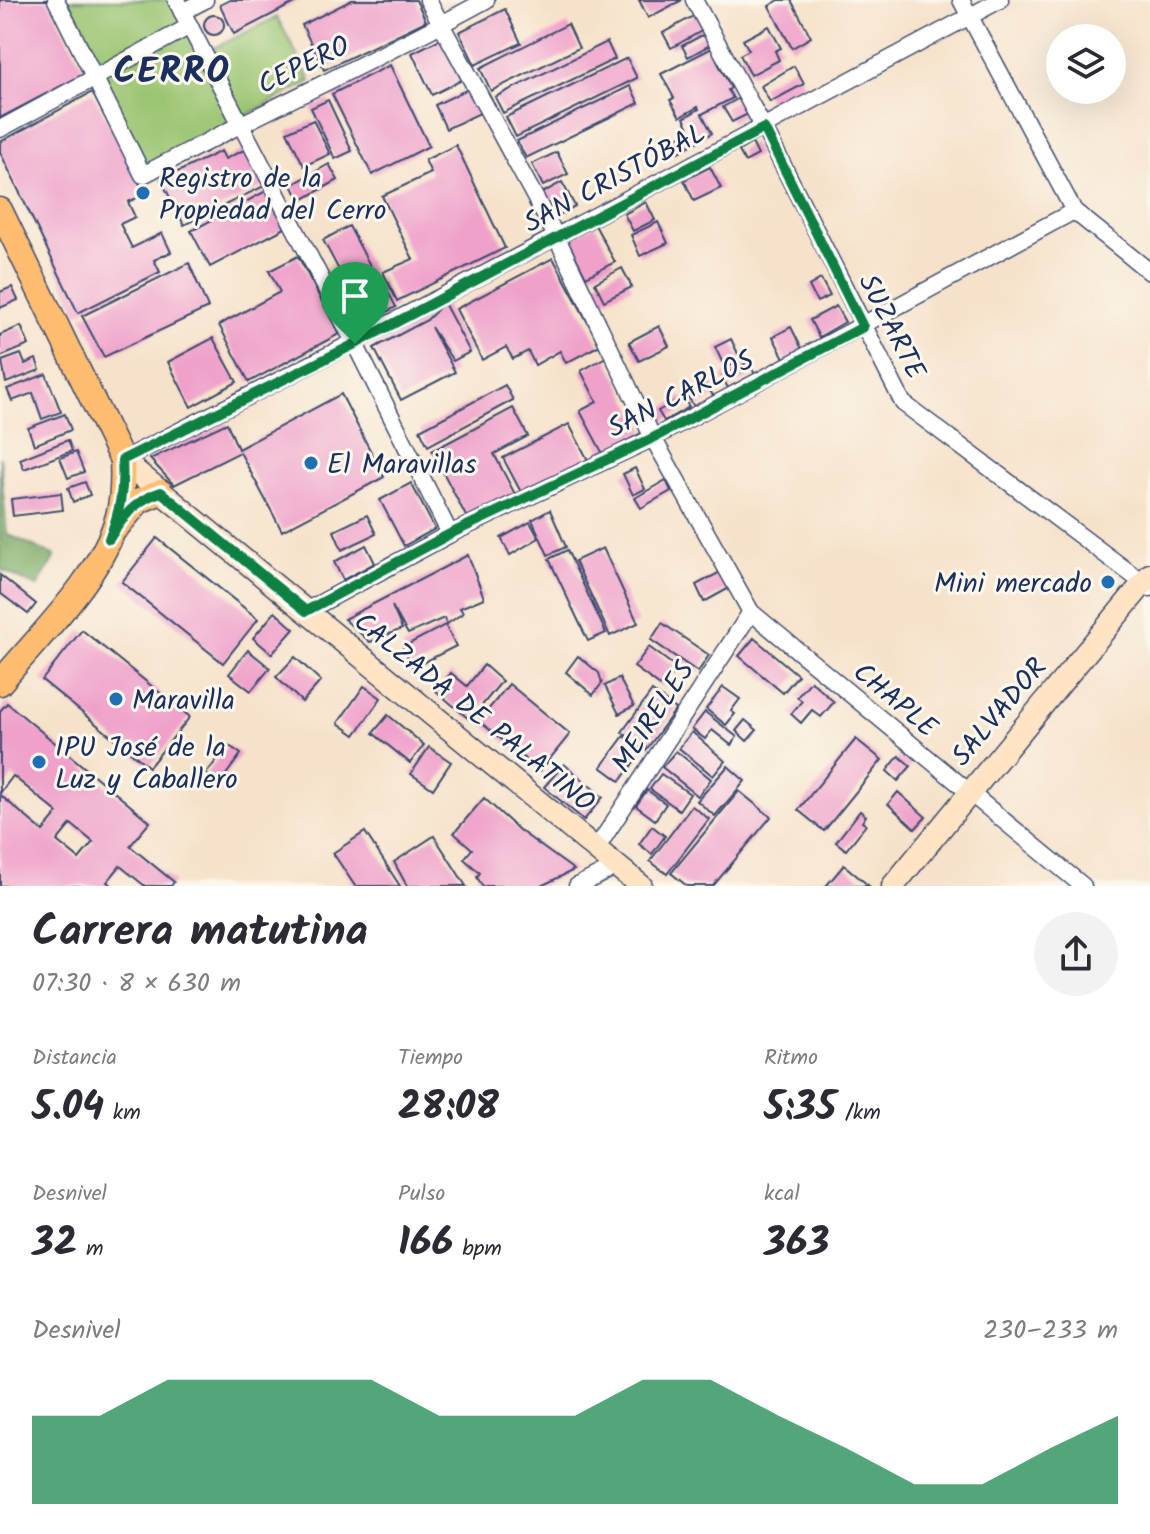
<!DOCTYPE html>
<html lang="es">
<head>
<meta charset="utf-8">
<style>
  :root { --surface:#fff; --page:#f2f2f3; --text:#2b2b33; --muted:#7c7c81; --accent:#0b8043 }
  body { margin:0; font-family:Kalam,sans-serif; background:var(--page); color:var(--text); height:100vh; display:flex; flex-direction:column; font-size:30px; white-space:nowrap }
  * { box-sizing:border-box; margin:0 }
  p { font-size:26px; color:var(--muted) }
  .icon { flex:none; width:44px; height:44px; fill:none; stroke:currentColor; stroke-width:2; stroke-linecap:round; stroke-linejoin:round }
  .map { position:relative; height:886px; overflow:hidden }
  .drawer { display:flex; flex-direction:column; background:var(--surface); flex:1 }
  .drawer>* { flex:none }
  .tools { position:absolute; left:1046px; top:24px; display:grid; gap:16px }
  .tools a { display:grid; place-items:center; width:80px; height:80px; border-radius:50%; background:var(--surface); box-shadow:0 8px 32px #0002; font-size:40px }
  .pin { position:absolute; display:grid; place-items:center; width:68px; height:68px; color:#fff; margin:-82px -34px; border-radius:50% 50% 50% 0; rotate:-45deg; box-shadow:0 0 8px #0007 }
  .pin .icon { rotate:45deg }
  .round { display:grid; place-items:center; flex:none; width:84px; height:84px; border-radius:42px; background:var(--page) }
  .summary { display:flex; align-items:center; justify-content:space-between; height:136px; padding:0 32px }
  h1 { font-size:44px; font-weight:700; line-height:60px }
  .stats { display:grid; grid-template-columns:repeat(3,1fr); gap:12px; height:136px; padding:8px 32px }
  .stats div { display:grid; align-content:center }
  .stats b { font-size:40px; font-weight:700 }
  .stats small { font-size:22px; font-weight:400 }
  .stats p { font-size:22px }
  .chart { height:224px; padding:16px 32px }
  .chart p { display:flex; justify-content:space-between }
  .chart svg { width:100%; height:144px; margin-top:8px; fill:var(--accent); opacity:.7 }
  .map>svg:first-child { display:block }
</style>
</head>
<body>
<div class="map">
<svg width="1150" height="886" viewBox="0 0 1150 886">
  <rect width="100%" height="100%" fill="#fbf7ec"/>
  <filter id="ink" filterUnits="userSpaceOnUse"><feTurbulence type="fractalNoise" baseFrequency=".0125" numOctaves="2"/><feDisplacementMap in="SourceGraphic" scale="16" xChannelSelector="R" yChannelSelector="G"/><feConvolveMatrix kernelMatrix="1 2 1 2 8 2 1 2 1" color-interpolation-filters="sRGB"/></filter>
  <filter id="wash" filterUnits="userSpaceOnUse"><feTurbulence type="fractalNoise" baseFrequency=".006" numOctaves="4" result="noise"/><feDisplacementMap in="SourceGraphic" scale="32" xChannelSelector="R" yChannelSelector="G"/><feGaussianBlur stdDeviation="1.8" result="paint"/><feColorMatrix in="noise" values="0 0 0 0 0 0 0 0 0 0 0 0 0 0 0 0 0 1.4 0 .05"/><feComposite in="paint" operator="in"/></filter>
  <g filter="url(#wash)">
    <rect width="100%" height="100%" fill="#f6e2ca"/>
    <path fill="#9bc572" stroke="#5b7a68" stroke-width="2" d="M68,0H192L184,4L208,51L277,17L311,81L145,169L63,3Z"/>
    <path fill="#7caa64" stroke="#4c6c61" stroke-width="2" d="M0,457L7,534L55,556L37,587L0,569Z"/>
    <g id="blocks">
      <g fill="#efa1ca" fill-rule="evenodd">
        <path d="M0,0H48L86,73L0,118Z"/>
        <path d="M230,0H300L234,34L220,5Z"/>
        <path d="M352,0H416L426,21L324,70L302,25Z"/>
        <path d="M639,0H682L648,18Z"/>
        <path d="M779,0H791L811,37L792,48L769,6Z"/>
        <path d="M505,9L521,43L475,65L459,32Z"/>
        <path d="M697,14L705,29L671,48L663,33Z"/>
        <circle cx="214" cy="25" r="10"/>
        <path d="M568,24L579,48L491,91L480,68Z"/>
        <path d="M769,26L781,48L775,51L779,60L751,75L740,55L749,50L743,40Z"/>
        <path d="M706,33L712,44L688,57L682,46Z"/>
        <path d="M442,38L462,80L432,95L412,53Z"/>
        <path d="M607,42L615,59L503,113L495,97Z"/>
        <path d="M714,47L721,59L717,61L731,88L728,90L733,98L702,114L712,133L678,152L672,140L690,130L684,118L699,109L698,107L680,117L670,100L674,98L661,74Z"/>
        <path d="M627,58L637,78L516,137L506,117Z"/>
        <path d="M390,65L429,146L372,175L332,94Z"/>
        <path d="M794,66L804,84L770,102L761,86Z"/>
        <path d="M630,86L639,103L526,158L517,141Z"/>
        <path d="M468,89L480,113L446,129L435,105Z"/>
        <path d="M92,92L145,194L128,202L135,217L120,224L132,248L162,233L171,252L154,260L160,272L78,313L0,152V142Z"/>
        <path d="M739,98L748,114L732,122L723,107Z"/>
        <path d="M328,100L352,151L335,159L311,108Z"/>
        <path d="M313,120L330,154L304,166L287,132Z"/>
        <path d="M752,143L758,155L745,162L739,151Z"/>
        <path d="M456,145L505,248L397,301L383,272L413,259L382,196L431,173L425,160Z"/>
        <path d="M246,149L264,186L184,225L161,180L221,151L225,159Z"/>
        <path d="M557,152L568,174L543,186L532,164Z"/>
        <path d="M329,164L338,180L300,201L292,185Z"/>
        <path d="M710,167L721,188L694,201L684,180Z"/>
        <path d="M562,182L575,206L555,217L542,193Z"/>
        <path d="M266,191L285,228L210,267L191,231Z"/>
        <path d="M646,202L655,220L633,231L624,214Z"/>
        <path d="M658,222L668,243L640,256L631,235Z"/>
        <path d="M595,225L615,262L586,277L567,240Z"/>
        <path d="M349,226L374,273L348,287L323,240Z"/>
        <path d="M298,256L339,334L249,382L219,325L280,292L269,271Z"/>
        <path d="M553,258L600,345L566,363L560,351L535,365L528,351L513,359L506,347L482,360L456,309Z"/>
        <path d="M189,263L208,308L104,357L82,316Z"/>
        <path d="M622,268L632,287L604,301L595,283Z"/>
        <path d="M381,278L396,307L362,325L347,296Z"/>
        <path d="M821,279L830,296L817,302L809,286Z"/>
        <path d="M12,287L18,300L0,308V292Z"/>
        <path d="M444,303L470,352L453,361L431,327L455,372L401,400L374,348L427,320Z"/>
        <path d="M836,306L845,322L819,337L810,320Z"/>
        <path d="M21,326L29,345L0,357V335Z"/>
        <path d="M659,326L669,346L639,361L629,342Z"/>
        <path d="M791,327L803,351L785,360L773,337Z"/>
        <path d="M213,338L237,382L191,407L168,362Z"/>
        <path d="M731,339L741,360L725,368L715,347Z"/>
        <path d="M21,354L25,364L36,359L40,370L6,383L2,361Z"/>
        <path d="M606,357L645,431L603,454L580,411L597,402L581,371Z"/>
        <path d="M748,362L755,374L728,388L722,377Z"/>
        <path d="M46,374L61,412L42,419L33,393L12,401L7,389Z"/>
        <path d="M705,383L714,397L695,408L687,395Z"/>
        <path d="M505,385L513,400L428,446L420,430Z"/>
        <path d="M341,394L384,477L282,531L240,452L174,485L150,459L227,423L238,449Z"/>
        <path d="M683,397L689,407L664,421L658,411Z"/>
        <path d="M513,408L528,436L494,454L516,496L469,522L432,451Z"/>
        <path d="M65,414L71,430L34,445L28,428Z"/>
        <path d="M569,424L589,462L523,496L503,458Z"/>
        <path d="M68,440L72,451L24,469L20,459Z"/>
        <path d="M76,452L84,472L68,478L60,458Z"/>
        <path d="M635,468L645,489L633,495L623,474Z"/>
        <path d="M666,480L671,491L641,508L635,498Z"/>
        <path d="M85,482L90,495L73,502L68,488Z"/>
        <path d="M411,483L435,529L404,546L380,500Z"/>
        <path d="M61,493L63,510L13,516L11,499Z"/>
        <path d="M550,510L566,547L548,555L532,520Z"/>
        <path d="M367,515L376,534L342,550L334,531Z"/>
        <path d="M530,522L539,538L510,555L501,538Z"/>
        <path d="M157,538L258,619L223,663L122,582Z"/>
        <path d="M366,545L375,563L343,580L334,562Z"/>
        <path d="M603,548L638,623L610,636L575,561Z"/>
        <path d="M567,550L606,633L588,641L549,559Z"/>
        <path d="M468,555L484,598L460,608L463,613L447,624L444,618L408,634L392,606L402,629L370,642L344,619Z"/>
        <path d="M724,570L733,586L704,602L696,585Z"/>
        <path d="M0,575L36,604L28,614L0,593Z"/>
        <path d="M275,612L294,629L272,654L253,638Z"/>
        <path d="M662,623L709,655L698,672L651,640Z"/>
        <path d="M445,625L456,646L413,668L403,647Z"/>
        <path d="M82,630L190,717L149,767L42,680Z"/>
        <path d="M754,638L798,675L783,693L739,656Z"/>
        <path d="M649,647L677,668L663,688L634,667Z"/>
        <path d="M248,650L270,668L251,691L229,674Z"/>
        <path d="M578,656L599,673L602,683L593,695L566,672Z"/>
        <path d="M295,657L321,681L302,702L276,677Z"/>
        <path d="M484,665L502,681L470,720L436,691L451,673L467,686Z"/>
        <path d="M619,678L634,706L619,714L605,686Z"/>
        <path d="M811,681L834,702L821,717L812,710L801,723L791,714L802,701L797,697Z"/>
        <path d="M509,684L570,734L540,771L479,721Z"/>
        <path d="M364,686L381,698L355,735L338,723Z"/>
        <path d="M723,687L740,699L731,711L735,714L726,725L706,709Z"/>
        <path d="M652,691L676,709L646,750L622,732Z"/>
        <path d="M7,703L150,822L130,846L174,882L171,886H145L120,866L107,882L112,886H0V795L43,831L58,813L13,776L0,793V711ZM71,824L93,842L79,859L57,841Z"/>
        <path d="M705,712L737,737L731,745L712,730L705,739L692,729Z"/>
        <path d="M388,715L424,745L410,763L373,733Z"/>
        <path d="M745,720L757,730L747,741L736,731Z"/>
        <path d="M692,732L725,761L713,776L679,748Z"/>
        <path d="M624,736L643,750L620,781L601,767Z"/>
        <path d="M856,739L882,760L824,831L798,810Z"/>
        <path d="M228,745L241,754L220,783L206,774Z"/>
        <path d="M429,747L451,762L433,789L411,774Z"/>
        <path d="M676,751L711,779L698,796L662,767Z"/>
        <path d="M899,756L911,766L898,781L887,771Z"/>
        <path d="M564,764L603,797L584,820L544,787Z"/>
        <path d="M728,766L745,781L715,816L697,801Z"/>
        <path d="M661,774L690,794L679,810L650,789Z"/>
        <path d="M647,790L666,804L655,820L636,806Z"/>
        <path d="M739,791L771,817L713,886H687L671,873Z"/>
        <path d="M898,792L926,817L915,829L888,804Z"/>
        <path d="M484,798L519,830L574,870L541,886H482L477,877L480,873L464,859L472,849L454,833Z"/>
        <path d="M692,806L709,819L667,874L650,861Z"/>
        <path d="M860,811L866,816L862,822L866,825L846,850L836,842Z"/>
        <path d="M652,826L665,836L652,854L639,844Z"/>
        <path d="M365,832L400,886H355L333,853Z"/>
        <path d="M434,836L466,886H407L394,862Z"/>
        <path d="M844,865L869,886H826Z"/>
      </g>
    </g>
  </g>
  <g filter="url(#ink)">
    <use href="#blocks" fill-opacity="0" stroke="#3c4a6e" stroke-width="2"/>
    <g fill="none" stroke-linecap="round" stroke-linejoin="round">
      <g stroke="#3c4a6e" stroke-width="19">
        <g id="street">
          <path d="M56,0L143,175C256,114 374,62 486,0"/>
          <path d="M176,0L355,344L450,534"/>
          <path d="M428,0L556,236L653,438L751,612L1083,886"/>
          <path d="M694,0L764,128L903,403L1150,588"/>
          <path d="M961,0L1074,211L1150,272"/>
          <path d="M182,12L205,0"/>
          <path d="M0,129L190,26"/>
          <path d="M122,460C418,312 709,156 1000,0"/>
          <path d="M306,611L450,534L653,438L1074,211"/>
          <path d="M596,849L751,612"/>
          <path d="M577,886L617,866"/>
        </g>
      </g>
      <g stroke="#3c4a6e" stroke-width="25">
        <g id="secondary">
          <path d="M122,460L641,886"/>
          <path d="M893,886L1150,575"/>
        </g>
      </g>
      <g stroke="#3c4a6e" stroke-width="27">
        <g id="primary">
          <path d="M0,210L122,460C123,479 123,497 118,516C101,578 40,634 0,683"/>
          <path d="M117,527L139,501L161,492"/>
        </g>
      </g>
      <use href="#street" stroke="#fff" stroke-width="16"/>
      <use href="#secondary" stroke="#fee4c5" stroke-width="22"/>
      <use href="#primary" stroke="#fdbc6f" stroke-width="24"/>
    </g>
  </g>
  <g fill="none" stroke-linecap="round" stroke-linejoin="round" filter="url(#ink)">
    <g stroke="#fff" stroke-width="16">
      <path id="route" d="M764,128L863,327L653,438L450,534L306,611L161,492C135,500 123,517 109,539C120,512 124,489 122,460L355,344Z"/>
    </g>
    <use href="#route" stroke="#0b8043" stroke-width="10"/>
  </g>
  <g fill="#1f6fb2" stroke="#fbf7ec" stroke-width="3">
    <circle cx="143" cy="193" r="8"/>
    <circle cx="311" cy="463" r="8"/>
    <circle cx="1108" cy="582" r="8"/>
    <circle cx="116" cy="699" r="8"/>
    <circle cx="39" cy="762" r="8"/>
  </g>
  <g text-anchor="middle" stroke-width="6" stroke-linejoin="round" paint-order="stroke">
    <g font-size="28" fill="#1b2f5e" stroke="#fbf7ec">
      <text transform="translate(303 64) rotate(-26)" y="10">CEPERO</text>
      <text transform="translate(614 177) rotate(-28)" y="10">SAN CRISTÓBAL</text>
      <text transform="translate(893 326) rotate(63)" y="10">SUZARTE</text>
      <text transform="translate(680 393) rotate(-27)" y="10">SAN CARLOS</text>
      <text transform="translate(896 699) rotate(40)" y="10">CHAPLE</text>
      <text transform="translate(475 711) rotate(39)" y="10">CALZADA DE PALATINO</text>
      <text transform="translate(998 711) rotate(-50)" y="10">SALVADOR</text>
      <text transform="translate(652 716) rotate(-57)" y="10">MEIRELES</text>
    </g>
    <g font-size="28" fill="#1b2f5e" stroke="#fbf7ec" text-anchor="start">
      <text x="159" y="187">Registro de la<tspan x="159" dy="32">Propiedad del Cerro</tspan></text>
      <text x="327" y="473">El Maravillas</text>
      <text x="1092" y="592" text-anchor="end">Mini mercado</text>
      <text x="132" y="709">Maravilla</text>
      <text x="55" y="756">IPU José de la<tspan x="55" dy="32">Luz y Caballero</tspan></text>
    </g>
    <g font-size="36" font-weight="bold" letter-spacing="2" fill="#1b2f5e" stroke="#fbf7ec">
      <text x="172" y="82">CERRO</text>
    </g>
  </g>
</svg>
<div class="tools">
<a><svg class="icon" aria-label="layers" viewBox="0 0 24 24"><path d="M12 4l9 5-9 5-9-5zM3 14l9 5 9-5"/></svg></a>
</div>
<div class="pin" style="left:355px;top:344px;background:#1e9e55"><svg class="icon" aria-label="arrive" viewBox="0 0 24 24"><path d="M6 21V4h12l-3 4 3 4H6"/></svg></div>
</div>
<section class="drawer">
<div class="summary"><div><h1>Carrera matutina</h1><p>07:30 · 8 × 630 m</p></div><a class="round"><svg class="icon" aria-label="share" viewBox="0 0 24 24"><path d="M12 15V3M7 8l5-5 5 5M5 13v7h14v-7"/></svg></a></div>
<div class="stats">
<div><p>Distancia</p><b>5.04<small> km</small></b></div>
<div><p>Tiempo</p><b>28:08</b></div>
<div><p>Ritmo</p><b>5:35<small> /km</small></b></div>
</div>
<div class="stats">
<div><p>Desnivel</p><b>32<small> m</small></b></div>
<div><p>Pulso</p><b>166<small> bpm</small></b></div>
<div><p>kcal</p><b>363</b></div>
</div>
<div class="chart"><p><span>Desnivel</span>230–233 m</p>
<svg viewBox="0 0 160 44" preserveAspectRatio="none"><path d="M0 44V17L10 17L20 6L30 6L40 6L50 6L60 17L70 17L80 17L90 6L100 6L110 17L120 27L130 38L140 38L150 27L160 17V44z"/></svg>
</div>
</section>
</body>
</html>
